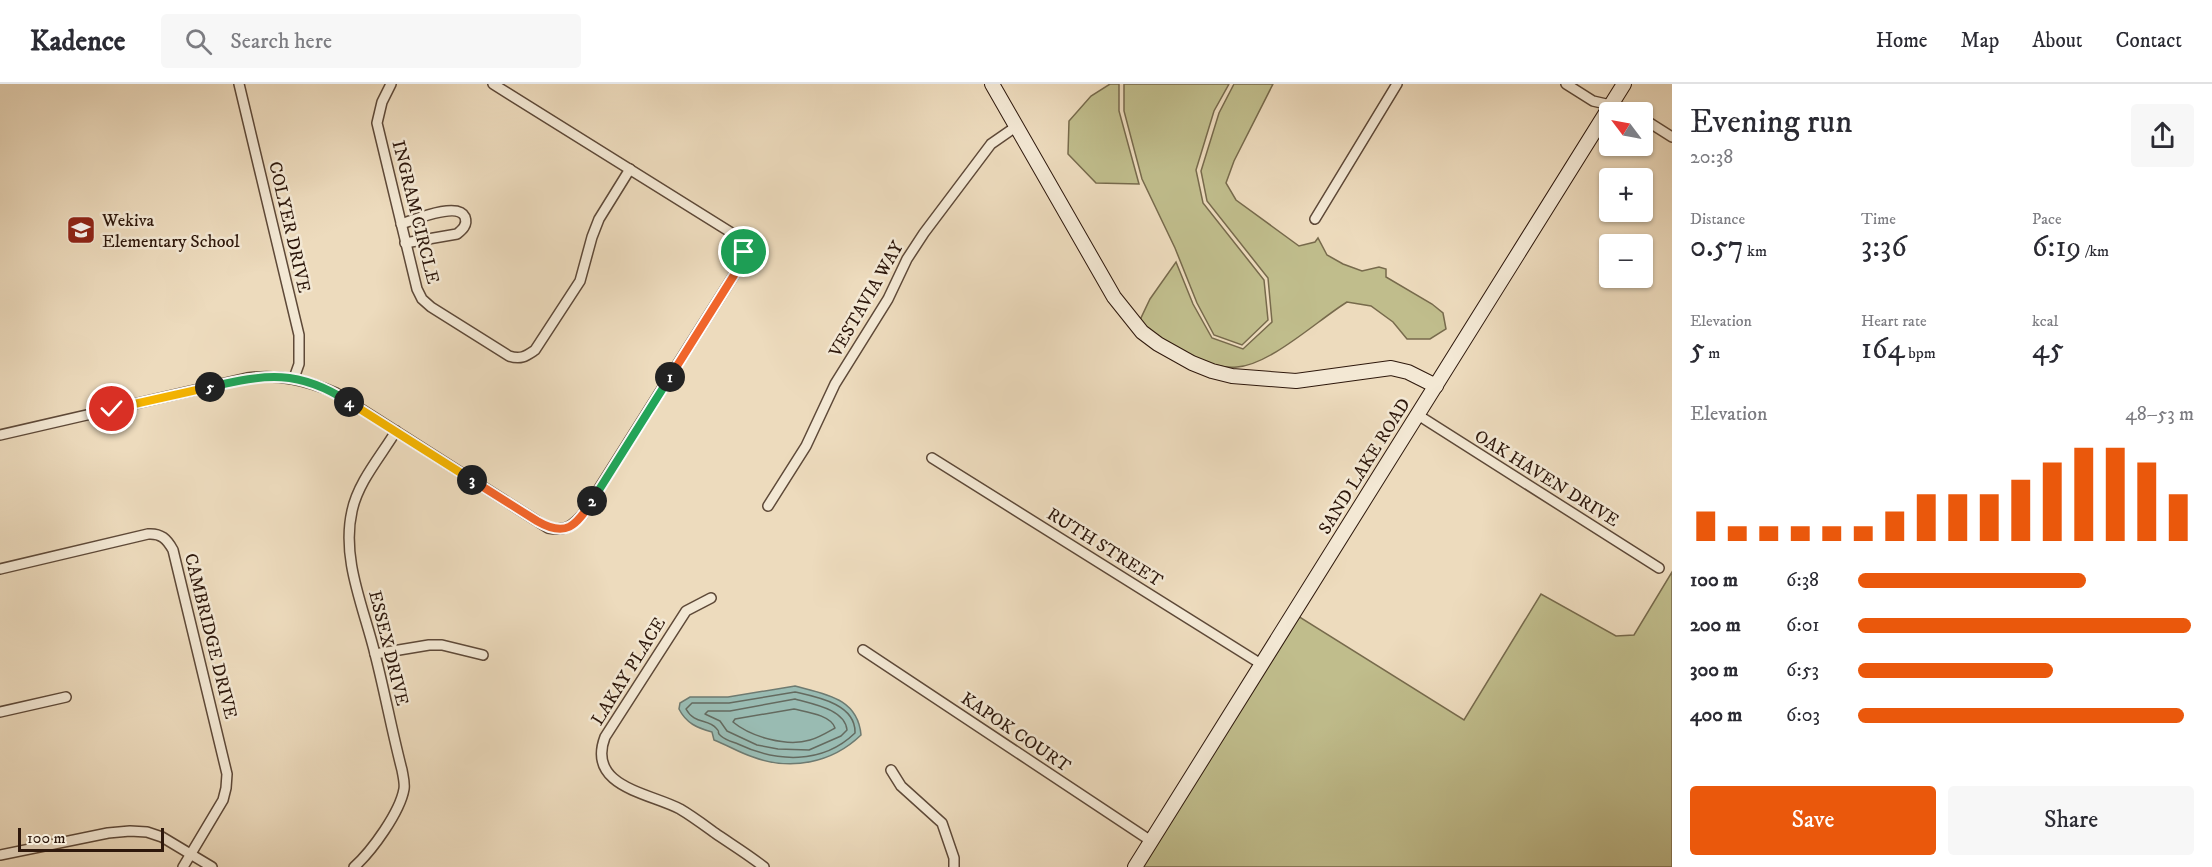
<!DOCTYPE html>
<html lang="en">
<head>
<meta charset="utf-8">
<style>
  :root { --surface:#fff; --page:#f7f7f7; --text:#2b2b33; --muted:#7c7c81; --line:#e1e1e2; --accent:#ea580c }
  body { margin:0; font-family:"IM FELL DW Pica",serif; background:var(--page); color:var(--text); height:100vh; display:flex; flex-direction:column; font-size:22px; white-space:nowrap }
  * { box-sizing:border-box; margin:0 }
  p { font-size:20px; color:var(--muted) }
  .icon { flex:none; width:33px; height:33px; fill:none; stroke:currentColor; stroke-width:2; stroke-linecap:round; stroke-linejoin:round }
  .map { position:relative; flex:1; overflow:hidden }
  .panel { display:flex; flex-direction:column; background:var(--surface); width:540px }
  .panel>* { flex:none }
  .needle { width:39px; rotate:302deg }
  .tools { position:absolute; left:1599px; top:18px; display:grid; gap:12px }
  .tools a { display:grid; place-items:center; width:54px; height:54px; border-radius:6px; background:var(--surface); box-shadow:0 2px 4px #0004; font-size:30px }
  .scale { position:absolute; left:18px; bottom:15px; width:146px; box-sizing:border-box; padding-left:6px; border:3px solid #2e180c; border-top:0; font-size:16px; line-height:21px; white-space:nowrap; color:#2e180c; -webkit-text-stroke:4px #f3e8d4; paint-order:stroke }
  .pin { position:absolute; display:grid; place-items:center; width:51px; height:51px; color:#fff; margin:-26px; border:3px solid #fff; border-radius:50%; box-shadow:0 2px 6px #0007 }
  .km { position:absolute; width:30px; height:30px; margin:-15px; border-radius:50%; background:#222; color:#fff; font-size:16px; line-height:30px; text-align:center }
  .round { display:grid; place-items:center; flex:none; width:63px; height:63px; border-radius:6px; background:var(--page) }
  .headline { display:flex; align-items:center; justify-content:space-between; height:102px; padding:0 18px }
  h1 { font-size:33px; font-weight:600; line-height:45px }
  .metrics { display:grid; grid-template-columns:repeat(3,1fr); gap:9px; height:102px; padding:6px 18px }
  .metrics div { display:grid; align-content:center }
  .metrics b { font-size:30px; font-weight:600 }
  .metrics small { font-size:16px; font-weight:400 }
  .metrics p { font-size:16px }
  .chart { height:168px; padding:12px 18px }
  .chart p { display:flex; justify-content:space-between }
  .chart svg { width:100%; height:108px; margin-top:6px; stroke:var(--accent); stroke-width:6 }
  .cta { display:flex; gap:12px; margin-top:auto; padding:12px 18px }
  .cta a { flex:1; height:69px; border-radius:6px; background:var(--accent); color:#fff; font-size:24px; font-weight:600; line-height:69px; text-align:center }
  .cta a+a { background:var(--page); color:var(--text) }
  ul { padding:0 18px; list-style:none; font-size:20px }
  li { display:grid; grid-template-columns:96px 72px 1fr; align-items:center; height:45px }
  li i { height:15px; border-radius:8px; background:var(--accent) }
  header { display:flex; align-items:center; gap:36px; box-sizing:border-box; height:84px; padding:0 30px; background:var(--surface); border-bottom:2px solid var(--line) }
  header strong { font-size:28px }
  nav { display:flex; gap:33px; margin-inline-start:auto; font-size:21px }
  .search { width:420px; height:54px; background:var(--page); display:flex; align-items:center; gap:15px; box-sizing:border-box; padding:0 21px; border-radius:6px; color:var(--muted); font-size:22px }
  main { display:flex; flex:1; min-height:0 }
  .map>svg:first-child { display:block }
</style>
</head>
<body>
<header>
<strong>Kadence</strong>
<div class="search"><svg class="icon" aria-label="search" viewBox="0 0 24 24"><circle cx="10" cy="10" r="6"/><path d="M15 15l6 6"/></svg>Search here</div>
<nav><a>Home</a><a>Map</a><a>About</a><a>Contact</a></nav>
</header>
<main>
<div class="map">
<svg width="1672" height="783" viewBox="0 0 1672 783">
  <rect width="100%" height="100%" fill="#eddbbd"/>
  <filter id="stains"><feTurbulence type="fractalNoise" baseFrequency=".00333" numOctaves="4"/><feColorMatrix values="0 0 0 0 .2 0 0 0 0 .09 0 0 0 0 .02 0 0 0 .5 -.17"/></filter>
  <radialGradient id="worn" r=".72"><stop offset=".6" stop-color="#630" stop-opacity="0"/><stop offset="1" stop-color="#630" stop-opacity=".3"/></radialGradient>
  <g fill="#c0bd8c" stroke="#776a4c" stroke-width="1.5">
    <path d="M1110,0H1119V27L1139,100L1096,99L1068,70L1069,37L1091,12Z"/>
    <path d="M1124,0H1229L1214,27L1196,86L1203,119L1264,196L1268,236L1242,261L1214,251L1197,219L1175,164L1142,95L1124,27Z"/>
    <path d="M1234,0H1273L1234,77L1226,99L1236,116L1299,162L1315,158L1318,154L1327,171L1343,180L1362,187L1379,183L1386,185V193L1432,220L1443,229L1446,245L1430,255H1407L1393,238L1371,222L1347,218C1318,236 1270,281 1237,283C1223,285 1204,278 1192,273C1172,264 1153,252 1140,236L1150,215L1176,178L1193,220L1212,254L1243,265L1272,238L1268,194L1207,117L1201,87L1219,29Z"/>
    <path d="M1672,488V783H1141L1298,532L1464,636L1541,510L1616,552L1634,551Z"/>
  </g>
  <path fill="#99bbb2" stroke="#6e7a70" stroke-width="1.5" d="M795,602C825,610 858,614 861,651C832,679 791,687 753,673C740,669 727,661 714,656L712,648C697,644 686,639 679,625L680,619L690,613H728Z"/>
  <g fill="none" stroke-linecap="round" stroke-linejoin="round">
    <g stroke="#646a5f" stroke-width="1.5">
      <path d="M795,608C817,613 856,620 855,649C822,681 776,678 738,660C733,658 725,656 721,652C715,647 722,650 716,644C708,635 694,640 686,625L692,619H729Z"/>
      <path d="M795,615C812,620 845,625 847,646L841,652L809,666L778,665L757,661L727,647L720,637L705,630L708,627H730Z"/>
      <path d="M794,625C806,628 831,631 835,644C828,648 818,654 810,656C787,663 751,653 733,638L735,635Z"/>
    </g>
    <g stroke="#5e4938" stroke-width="12">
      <g id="street">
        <path d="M239,0L299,251V280L294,294"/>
        <path d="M391,0L382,18L377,39L417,205L422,215L431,223L509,272C521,276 526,272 535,266L580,197L592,153L599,135L630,85"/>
        <path d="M1566,0L1593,17L1628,25L1634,28"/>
        <path d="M1642,34L1672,53"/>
        <path d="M1315,135L1397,0"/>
        <path d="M401,140C414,136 458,117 465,133C468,141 462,146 457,150L405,159"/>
        <path d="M1418,331L1659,484"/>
        <path d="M0,351L247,294C279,290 306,296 336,309L548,444C565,447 572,443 583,430L741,180C744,167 744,161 735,151L493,0"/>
        <path d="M932,374L1261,580"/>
        <path d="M768,422L806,362L835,300L888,215L907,175L924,149L991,60L1017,42"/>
        <path d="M0,485L148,450C161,449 167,455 173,466L227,690L226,704L223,716L183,783"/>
        <path d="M711,514L686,527L605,653C586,703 650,709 680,725C692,732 704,741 715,749C731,760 749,771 764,783"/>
        <path d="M863,566L1151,757"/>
        <path d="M375,570L429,561H442L483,571"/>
        <path d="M0,628L66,613"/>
        <path d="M891,686L901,702L942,739L954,774V783"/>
        <path d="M0,771L108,749L130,747L147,748L162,753L212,783"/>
        <path d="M354,783C372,767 400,728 404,705C405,699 403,692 402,686C392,648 385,609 375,570C364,524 341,475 352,427C358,398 381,372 396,347"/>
      </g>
    </g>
    <g stroke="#2e180c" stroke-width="16">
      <g id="secondary">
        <path d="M992,0L1114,213L1142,248L1158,260L1192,279L1212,287L1232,292L1296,297L1391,284L1408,288L1436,302"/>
        <path d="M1135,783L1624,0"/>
      </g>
    </g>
    <use href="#street" stroke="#f3e8d4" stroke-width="9"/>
    <use href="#secondary" stroke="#f3e8d4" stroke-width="14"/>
  </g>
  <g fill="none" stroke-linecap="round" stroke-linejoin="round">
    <g stroke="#fff" stroke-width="12">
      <path id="split-1" d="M670,293L741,180L744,168"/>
    </g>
    <g stroke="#fff" stroke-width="12">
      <path id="split-2" d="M592,417L670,293"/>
    </g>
    <g stroke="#fff" stroke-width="12">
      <path id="split-3" d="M472,396L537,437C566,454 576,442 592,417"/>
    </g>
    <g stroke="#fff" stroke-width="12">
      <path id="split-4" d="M349,318L472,396"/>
    </g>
    <g stroke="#fff" stroke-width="12">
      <path id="split-5" d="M210,303C266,290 298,285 349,318"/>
    </g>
    <g stroke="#fff" stroke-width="12">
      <path id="split-6" d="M112,325L210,303"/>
    </g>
    <use href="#split-1" stroke="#f0652b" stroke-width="8"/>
    <use href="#split-2" stroke="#22a559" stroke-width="8"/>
    <use href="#split-3" stroke="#f0652b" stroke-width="8"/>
    <use href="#split-4" stroke="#f5b400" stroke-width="8"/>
    <use href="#split-5" stroke="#22a559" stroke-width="8"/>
    <use href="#split-6" stroke="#f5b400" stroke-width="8"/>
  </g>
  <defs>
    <g id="school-square" transform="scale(1.5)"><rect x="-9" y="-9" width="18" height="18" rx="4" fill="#8f2418" stroke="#f3e8d4"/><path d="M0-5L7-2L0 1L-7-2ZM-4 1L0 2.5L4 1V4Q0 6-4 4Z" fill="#fff"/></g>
  </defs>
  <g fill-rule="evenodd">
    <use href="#school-square" x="81" y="146"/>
  </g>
  <g text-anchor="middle" stroke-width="5" stroke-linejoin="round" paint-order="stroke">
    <g font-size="18" fill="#2e180c" stroke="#f3e8d4">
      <text transform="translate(416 128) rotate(76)" y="6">INGRAM CIRCLE</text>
      <text transform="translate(290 143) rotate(77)" y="6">COLYER DRIVE</text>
      <text transform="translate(866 215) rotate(-60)" y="6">VESTAVIA WAY</text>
      <text transform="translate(1364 382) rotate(-58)" y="6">SAND LAKE ROAD</text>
      <text transform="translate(1547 394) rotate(32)" y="6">OAK HAVEN DRIVE</text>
      <text transform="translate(1105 463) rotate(32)" y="6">RUTH STREET</text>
      <text transform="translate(211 552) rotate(76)" y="6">CAMBRIDGE DRIVE</text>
      <text transform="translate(389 564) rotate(76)" y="6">ESSEX DRIVE</text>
      <text transform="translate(628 587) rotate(-58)" y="6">LAKAY PLACE</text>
      <text transform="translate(1016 648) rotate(34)" y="6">KAPOK COURT</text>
    </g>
    <g font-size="18" fill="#2e180c" stroke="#f3e8d4" text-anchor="start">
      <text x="102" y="142">Wekiva<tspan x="102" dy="21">Elementary School</tspan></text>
    </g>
  </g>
  <rect width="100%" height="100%" filter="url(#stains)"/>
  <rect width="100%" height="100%" fill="url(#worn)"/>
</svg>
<div class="tools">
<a><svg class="needle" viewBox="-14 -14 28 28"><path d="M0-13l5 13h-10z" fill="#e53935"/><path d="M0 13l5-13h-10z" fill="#7c7c81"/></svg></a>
<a>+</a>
<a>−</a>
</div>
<div class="scale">100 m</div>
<div class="pin" style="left:744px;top:168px;background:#1e9e55"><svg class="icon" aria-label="arrive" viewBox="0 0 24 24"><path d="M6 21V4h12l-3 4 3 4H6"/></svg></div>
<div class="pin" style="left:112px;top:325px;background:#d93025"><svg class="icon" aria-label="check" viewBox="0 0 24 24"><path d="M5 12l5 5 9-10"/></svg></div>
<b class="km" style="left:670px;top:293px">1</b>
<b class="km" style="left:592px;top:417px">2</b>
<b class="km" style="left:472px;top:396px">3</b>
<b class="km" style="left:349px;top:318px">4</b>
<b class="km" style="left:210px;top:303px">5</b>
</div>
<section class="panel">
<div class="headline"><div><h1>Evening run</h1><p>20:38</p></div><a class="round"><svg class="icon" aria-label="share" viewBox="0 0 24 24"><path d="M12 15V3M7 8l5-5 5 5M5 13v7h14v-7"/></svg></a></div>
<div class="metrics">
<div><p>Distance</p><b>0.57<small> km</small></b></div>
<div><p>Time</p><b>3:36</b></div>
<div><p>Pace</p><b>6:19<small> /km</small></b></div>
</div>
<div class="metrics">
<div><p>Elevation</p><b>5<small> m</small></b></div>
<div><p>Heart rate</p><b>164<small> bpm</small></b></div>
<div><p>kcal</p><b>45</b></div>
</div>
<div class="chart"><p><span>Elevation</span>48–53 m</p>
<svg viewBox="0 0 160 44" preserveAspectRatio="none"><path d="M5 44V32M15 44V38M25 44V38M35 44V38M45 44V38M55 44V38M65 44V32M75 44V25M85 44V25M95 44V25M105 44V19M115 44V12M125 44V6M135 44V6M145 44V12M155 44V25"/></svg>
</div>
<ul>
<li><b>100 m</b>6:38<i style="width:68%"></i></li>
<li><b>200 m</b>6:01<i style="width:99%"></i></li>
<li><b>300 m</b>6:53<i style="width:58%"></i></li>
<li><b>400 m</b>6:03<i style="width:97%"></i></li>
</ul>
<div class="cta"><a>Save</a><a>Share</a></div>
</section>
</main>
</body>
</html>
